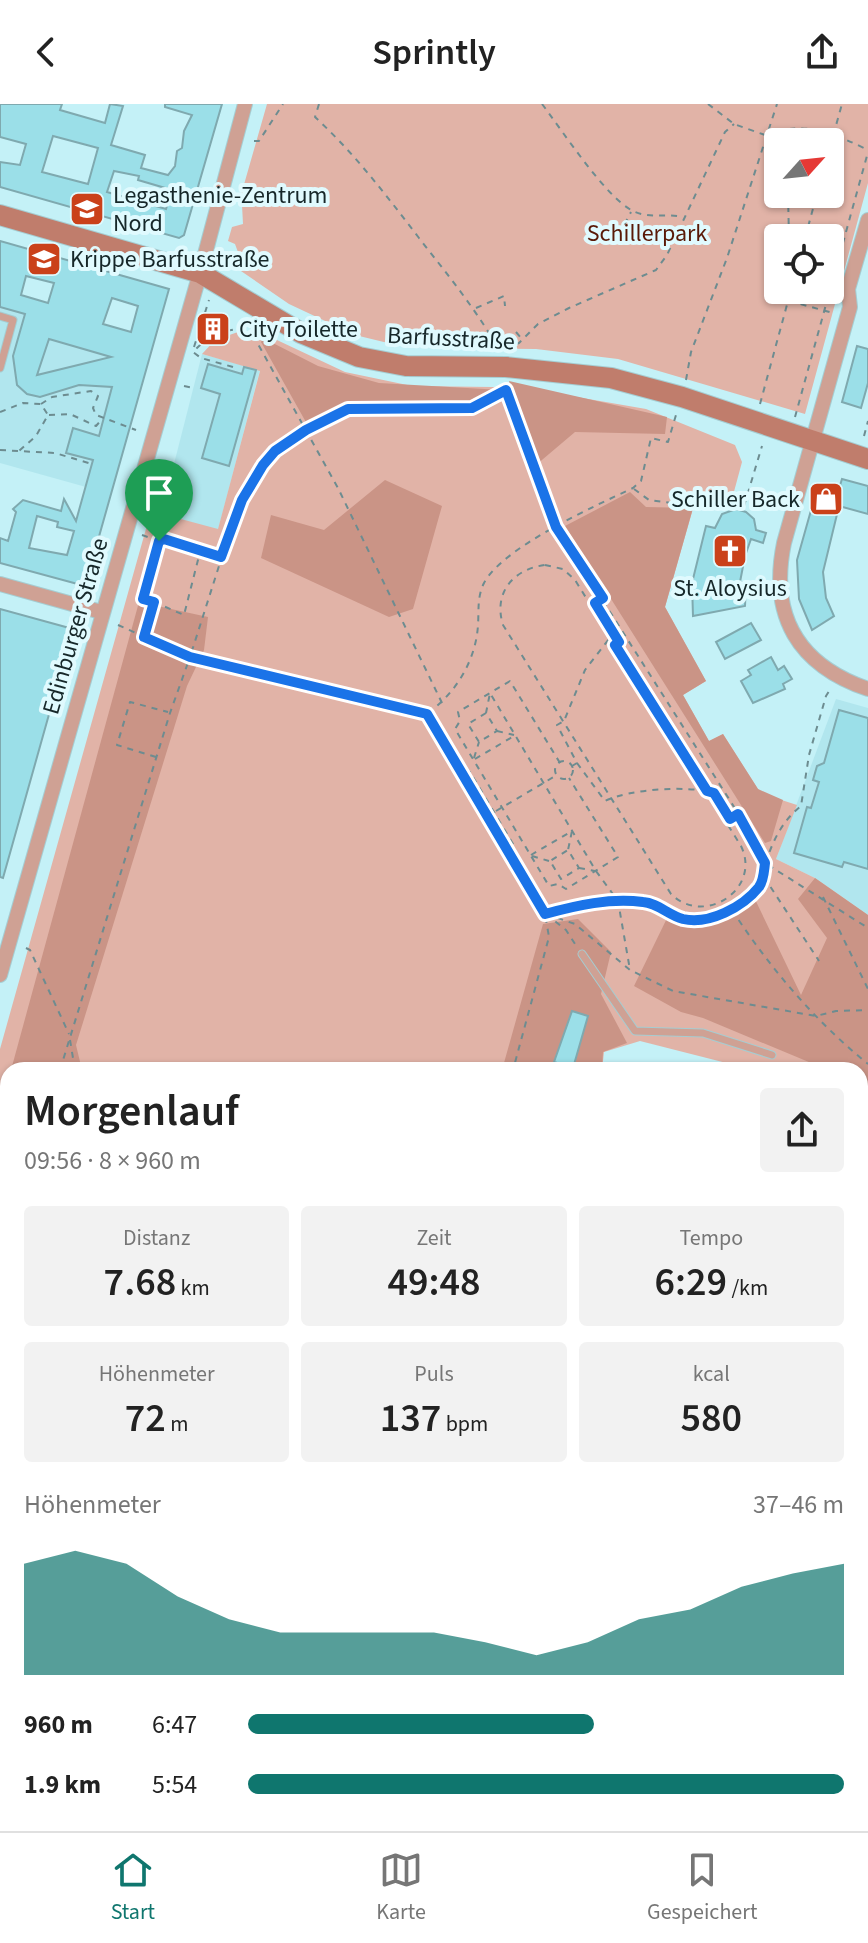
<!DOCTYPE html>
<html lang="de">
<head>
<meta charset="utf-8">
<style>
  :root { --surface:#fff; --page:#f2f2f2; --text:#222; --muted:#767676; --line:#e0e0e0; --accent:#0f766e }
  body { margin:0; font-family:"Source Sans 3",sans-serif; background:var(--page); color:var(--text); height:100vh; display:flex; flex-direction:column; font-size:30px; white-space:nowrap }
  * { box-sizing:border-box; margin:0 }
  p { font-size:26px; color:var(--muted) }
  .icon { flex:none; width:44px; height:44px; fill:none; stroke:currentColor; stroke-width:2; stroke-linecap:round; stroke-linejoin:round }
  .map { position:relative; flex:1; overflow:hidden }
  .details { position:absolute; left:0px; top:958px; width:868px; height:770px; display:flex; flex-direction:column; background:var(--surface); border-radius:24px 24px 0 0; box-shadow:0 2px 6px #0004 }
  .details>* { flex:none }
  .needle { width:52px; rotate:63deg }
  .fabs { position:absolute; left:764px; top:24px; display:grid; gap:16px }
  .fabs a { display:grid; place-items:center; width:80px; height:80px; border-radius:8px; background:var(--surface); box-shadow:0 2px 6px #0004; font-size:40px }
  .pin { position:absolute; display:grid; place-items:center; width:68px; height:68px; color:#fff; margin:-82px -34px; border-radius:50% 50% 50% 0; rotate:-45deg; box-shadow:0 0 8px #0007 }
  .pin .icon { rotate:45deg }
  .round { display:grid; place-items:center; flex:none; width:84px; height:84px; border-radius:8px; background:var(--page) }
  .head { display:flex; align-items:center; justify-content:space-between; height:136px; padding:0 24px }
  h1 { font-size:44px; font-weight:600; line-height:60px }
  .metrics { display:grid; grid-template-columns:repeat(3,1fr); gap:12px; height:136px; padding:8px 24px }
  .metrics div { display:grid; align-content:center; border-radius:8px; background:var(--page); text-align:center }
  .metrics b { font-size:40px; font-weight:600 }
  .metrics small { font-size:22px; font-weight:400 }
  .metrics p { font-size:22px }
  .chart { height:224px; padding:16px 24px }
  .chart p { display:flex; justify-content:space-between }
  .chart svg { width:100%; height:144px; margin-top:8px; fill:var(--accent); opacity:.7 }
  ul { padding:0 24px; list-style:none; font-size:26px }
  li { display:grid; grid-template-columns:128px 96px 1fr; align-items:center; height:60px }
  li i { height:20px; border-radius:10px; background:var(--accent) }
  header { display:flex; justify-content:space-between; align-items:center; height:104px; padding:0 24px; background:var(--surface); font-size:36px; font-weight:600 }
  .tab-bar { display:flex; justify-content:space-around; align-items:center; height:112px; border-top:2px solid var(--line); background:var(--surface); font-size:22px; color:var(--muted) }
  .tab-bar a { display:grid; justify-items:center; gap:4px }
  .tab-bar .active { color:var(--accent) }
  .map>svg:first-child { display:block }
</style>
</head>
<body>
<header><svg class="icon" aria-label="back" viewBox="0 0 24 24"><path d="M15 5l-7 7 7 7"/></svg>Sprintly<svg class="icon" aria-label="share" viewBox="0 0 24 24"><path d="M12 15V3M7 8l5-5 5 5M5 13v7h14v-7"/></svg></header>
<div class="map">
<svg width="868" height="1727" viewBox="0 0 868 1727">
  <rect width="100%" height="100%" fill="#c4f1f7"/>
  <g fill="#b1e6ee">
    <path d="M0,203L151,245L111,390L0,359Z"/>
    <path d="M202,250L260,266L218,426L161,411Z"/>
    <path d="M836,595L868,604V811L815,774L776,755Z"/>
    <path d="M860,988L868,991V1297L860,1294Z"/>
    <path d="M159,1720H305L309,1727H163Z"/>
  </g>
  <g fill="#e1b3a7" fill-rule="evenodd">
    <path d="M267,0H868V79L805,310L618,255L536,245L441,244L388,239L355,231L289,200L238,165L242,159L235,140L228,137L232,123L243,120L242,101L239,98ZM778,38H830V90H778ZM778,134H830V186H778Z"/>
    <path d="M238,228L262,229L345,268L412,282L493,283L548,288L646,305L735,341L742,358L732,395L698,387L665,503L706,577L683,591L709,637L723,630L758,685L763,690L797,701L776,755L815,774L868,811V990L860,988V966H754L640,937L604,948L602,966H8V1050L0,1048V945L151,407L218,425L260,267L202,250L215,236Z"/>
    <path d="M0,1094L8,1096V1438L0,1434Z"/>
    <path d="M468,1720H598L615,1727H485Z"/>
  </g>
  <g fill="#ca9486">
    <path d="M263,234L318,262L379,279L502,286L470,302L349,303L307,320L261,238Z"/>
    <path d="M509,277L667,313L665,330L575,328L536,361Z"/>
    <path d="M385,376L442,402L413,505L389,513L261,454L271,411L324,426Z"/>
    <path d="M630,388L646,403L693,404L665,503L706,577L683,591L709,637L723,630L758,685L783,696L771,737L765,739L565,422Z"/>
    <path d="M139,498L208,513L204,546L187,582L76,941L82,966H11Z"/>
    <path d="M815,774L868,811V984L860,980V966H828L703,914L681,908L634,882L671,806L704,814L750,785L801,891L827,834L798,795Z"/>
    <path d="M578,815L611,848L601,890L627,939L603,948L602,966H502L543,820Z"/>
  </g>
  <g fill="#9bdfe8" stroke="#7fa9af" stroke-width="2" fill-rule="evenodd">
    <path d="M0,0H62L60,6L105,19L110,0L123,2L111,41L145,51L141,64L168,71L175,62L177,47L182,44L184,27L192,11L165,3V0H222L184,131L179,134L0,83V58L20,61L26,40L0,33ZM53,32L98,44L88,80L42,68ZM114,67L139,72L138,76L172,86L166,105L107,88Z"/>
    <path d="M0,137L169,185L85,482L0,459V434L8,437L16,408L13,405L23,396L61,407L64,395L76,417L93,356L66,349L73,324L99,332L112,283L79,281L40,293L27,290L17,281L13,252L25,210L0,203ZM26,172L54,179L48,199L21,191ZM112,194L138,202L131,228L103,220ZM49,235L111,253L37,271ZM37,412L58,418L57,423L74,427L67,451L29,444Z"/>
    <path d="M857,242L868,245V279L861,304L842,298Z"/>
    <path d="M208,260L242,270L244,263L256,266L229,362L202,354L220,290L201,284Z"/>
    <path d="M842,375L868,382V410L839,402L823,468L826,494L834,512L812,526L799,495L797,456L817,385L837,391Z"/>
    <path d="M736,405L746,408L754,415L756,426L766,429L763,439L751,435L745,452L740,478L746,479L745,502L693,512L692,479L706,422L715,424L722,410Z"/>
    <path d="M0,505L73,525L3,774L0,773Z"/>
    <path d="M751,519L761,536L725,555L716,538Z"/>
    <path d="M771,553L778,566L784,562L792,575L783,580L785,585L753,599L741,577L751,571L748,566Z"/>
    <path d="M839,606L868,614V765L844,758L842,763L794,749L807,703L811,704L819,678L813,676L817,662L824,659Z"/>
    <path d="M572,907L588,912L573,964L554,958Z"/>
  </g>
  <g fill="none" stroke-linecap="round" stroke-linejoin="round">
    <g stroke="#a5cdd2" stroke-width="9">
      <g id="service">
        <path d="M0,212L13,216L0,264"/>
        <path d="M582,850L635,927L703,929L772,951"/>
        <path d="M0,1017L8,1018"/>
      </g>
    </g>
    <g stroke="#a5cdd2" stroke-width="16">
      <g id="minor">
        <path d="M868,116L848,185L850,203L784,439C769,512 798,561 868,585"/>
        <path d="M0,480L101,508"/>
        <path d="M0,871L200,169L245,0"/>
        <path d="M0,1072L8,1074"/>
        <path d="M860,1321L868,1324"/>
        <path d="M860,1548L868,1463"/>
        <path d="M413,1727L416,1720"/>
      </g>
    </g>
    <g stroke="#a5cdd2" stroke-width="22">
      <path id="secondary" d="M0,111L200,169L301,229L359,253L406,262L506,263L611,274L682,293L868,355"/>
    </g>
    <g stroke="#a5cdd2" stroke-width="24">
      <g id="primary">
        <path d="M0,1464L8,1467"/>
        <path d="M0,1535L8,1539"/>
        <path d="M442,1720L459,1727"/>
        <path d="M620,1720L637,1727"/>
      </g>
    </g>
    <g stroke="#6d8c90" stroke-width="2" stroke-dasharray="6 6" stroke-linecap="butt">
      <path d="M319,0L315,13C355,50 386,91 419,134C447,170 475,204 498,244"/>
      <path d="M542,0C562,26 606,94 633,107C649,115 666,109 683,113"/>
      <path d="M708,0L734,20L765,31L778,40"/>
      <path d="M766,31C804,16 833,29 868,46"/>
      <path d="M254,37H259L283,0"/>
      <path d="M830,43L842,0"/>
      <path d="M788,90L789,134"/>
      <path d="M619,131L631,108"/>
      <path d="M805,134L817,90"/>
      <path d="M789,197L833,209"/>
      <path d="M476,204L504,192L505,202"/>
      <path d="M516,228L522,235"/>
      <path d="M194,243L209,196"/>
      <path d="M505,244L519,239L538,220L569,204L656,166L667,151L725,28L734,20"/>
      <path d="M233,263L201,254L193,248C212,227 228,226 255,223L254,233L338,384L442,599"/>
      <path d="M686,276L691,248L727,154L777,0"/>
      <path d="M506,279L556,423L757,739L765,759L868,824"/>
      <path d="M184,282L194,284"/>
      <path d="M41,300L52,293L91,287L98,292L93,304L96,311L136,326"/>
      <path d="M760,300L791,186"/>
      <path d="M0,308L23,299L41,300L48,311L36,332L19,347"/>
      <path d="M49,311L70,310L96,322L103,314"/>
      <path d="M795,313L868,48"/>
      <path d="M864,332L868,317"/>
      <path d="M0,346L55,349L92,360"/>
      <path d="M634,385L649,396L696,402"/>
      <path d="M744,402L762,342"/>
      <path d="M142,431L159,437"/>
      <path d="M545,461L563,465L575,476L741,742C762,785 704,823 671,790L503,521C493,489 513,465 545,461Z"/>
      <path d="M602,495L595,499L619,538L616,540"/>
      <path d="M154,498L184,511L200,448"/>
      <path d="M118,521L190,553L233,418L254,376L275,347L321,317L348,305L472,304L505,286"/>
      <path d="M144,531L154,498L143,495L159,437L164,435L219,452"/>
      <path d="M428,609C456,589 476,556 478,521C479,506 477,493 484,479C503,443 595,402 633,384L641,377L651,334L668,338L676,311"/>
      <path d="M486,609L468,620L479,638L497,627L486,609L490,589L596,767L618,797L630,866"/>
      <path d="M497,627L514,631"/>
      <path d="M156,653L117,641L130,598L168,608"/>
      <path d="M474,654L479,638"/>
      <path d="M475,655L514,632"/>
      <circle cx="564" cy="666" r="9"/>
      <path d="M560,659L510,577L458,608L460,617L455,625L549,782L558,780L566,785L618,753L569,674"/>
      <path d="M577,659L605,697C630,685 687,681 714,689L730,715L737,711"/>
      <path d="M572,662L577,659L557,621L564,617L585,566L609,535"/>
      <path d="M465,671L470,668L516,745L512,748"/>
      <path d="M496,707L557,671"/>
      <path d="M531,751L572,727L568,746L579,764L561,775L550,757L568,746"/>
      <path d="M532,752L549,757"/>
      <path d="M579,764L595,767"/>
      <path d="M764,773L819,857"/>
      <path d="M823,793L868,885"/>
      <path d="M732,806C770,864 814,916 868,960"/>
      <path d="M546,809C579,800 610,794 644,798C657,799 666,807 678,812C706,825 735,804 755,786C765,778 762,769 766,758C773,736 783,716 801,702L809,651L826,592L831,584"/>
      <path d="M546,810L575,820L630,866L673,887L816,912L836,907L868,906"/>
      <path d="M546,810L566,826L577,843"/>
      <path d="M26,844L30,846L69,930"/>
      <path d="M70,936L75,966"/>
      <path d="M60,966L170,609L190,553L427,610L545,810L549,833L513,966"/>
      <path d="M860,1109L868,1111"/>
      <path d="M0,1159L8,1161"/>
      <path d="M860,1204L868,1198"/>
      <path d="M0,1288L8,1291"/>
      <path d="M0,1360L8,1363"/>
      <path d="M860,1379L868,1359"/>
      <path d="M0,1399L8,1402"/>
      <path d="M861,1590L868,1614"/>
      <path d="M860,1689L868,1684"/>
      <path d="M662,1720L679,1727"/>
      <path d="M356,1727L359,1720"/>
      <path d="M746,1727L749,1720"/>
      <path d="M840,1727V1720"/>
    </g>
    <use href="#service" stroke="#cfa194" stroke-width="7"/>
    <use href="#minor" stroke="#cfa194" stroke-width="14"/>
    <use href="#secondary" stroke="#c07d6c" stroke-width="20"/>
    <use href="#primary" stroke="#b3634e" stroke-width="22"/>
    <g stroke="#638084" stroke-width="2">
      <path d="M0,1502L8,1505"/>
      <path d="M526,1720L543,1727"/>
    </g>
  </g>
  <g fill="none" stroke-linecap="round" stroke-linejoin="round">
    <g stroke="#fff" stroke-width="16">
      <path id="route" d="M506,286L556,423L603,494L595,499L619,538L615,541L707,687L714,689L730,715L738,710L765,759C764,766 764,776 759,783C743,803 709,821 683,815C668,811 658,799 643,798C609,794 578,801 545,810L427,610L190,553L144,533L154,498L143,495L159,437L164,435L221,453L242,396L263,361L275,347L306,326L348,305L472,304Z"/>
    </g>
    <use href="#route" stroke="#1a73e8" stroke-width="10"/>
  </g>
  <defs>
    <g id="university-square" transform="scale(1.8)"><rect x="-9" y="-9" width="18" height="18" rx="4" fill="#ca411a" stroke="#e0fafe"/><path d="M0-5L7-2L0 1L-7-2ZM-4 1L0 2.5L4 1V4Q0 6-4 4Z" fill="#fff"/></g>
    <g id="school-square" transform="scale(1.8)"><rect x="-9" y="-9" width="18" height="18" rx="4" fill="#ca411a" stroke="#e0fafe"/><path d="M0-5L7-2L0 1L-7-2ZM-4 1L0 2.5L4 1V4Q0 6-4 4Z" fill="#fff"/></g>
    <g id="building-square" transform="scale(1.8)"><rect x="-9" y="-9" width="18" height="18" rx="4" fill="#ca411a" stroke="#e0fafe"/><path d="M-4-6H4V6H1V3H-1V6H-4ZM-2.5-4.3h1.7v1.8h-1.7ZM.8-4.3h1.7v1.8H.8ZM-2.5-1h1.7V.8h-1.7ZM.8-1h1.7V.8H.8Z" fill="#fff"/></g>
    <g id="shop-square" transform="scale(1.8)"><rect x="-9" y="-9" width="18" height="18" rx="4" fill="#ca411a" stroke="#e0fafe"/><path d="M-5-2.5h2.3a2.7 3.5 0 0 1 5.4 0H5L5.5 6h-11ZM-1.5-2.5h3a1.5 2.3 0 0 0-3 0Z" fill="#fff"/></g>
    <g id="church-square" transform="scale(1.8)"><rect x="-9" y="-9" width="18" height="18" rx="4" fill="#ca411a" stroke="#e0fafe"/><path d="M-1.2-6h2.4v3.5h3.3v2.4h-3.3V6h-2.4V-.1h-3.3v-2.4h3.3Z" fill="#fff"/></g>
  </defs>
  <g fill-rule="evenodd">
    <use href="#university-square" x="87" y="105"/>
    <use href="#school-square" x="44" y="155"/>
    <use href="#building-square" x="213" y="225"/>
    <use href="#shop-square" x="826" y="395"/>
    <use href="#church-square" x="730" y="447"/>
  </g>
  <g text-anchor="middle" stroke-width="8" stroke-linejoin="round" paint-order="stroke">
    <g font-size="24" fill="#162729" stroke="#e0fafe" text-anchor="start">
      <text x="113" y="99">Legasthenie-Zentrum<tspan x="113" dy="28">Nord</tspan></text>
      <text x="70" y="163">Krippe Barfusstraße</text>
      <text x="239" y="233">City Toilette</text>
      <text x="800" y="403" text-anchor="end">Schiller Back</text>
      <text x="730" y="492" text-anchor="middle">St. Aloysius</text>
    </g>
    <g font-size="24" fill="#591907" stroke="#e0fafe">
      <text x="647" y="137">Schillerpark</text>
    </g>
    <g font-size="24" fill="#162729" stroke="#e0fafe">
      <text transform="translate(451 234) rotate(3)" y="8">Barfusstraße</text>
      <text transform="translate(75 522) rotate(-74)" y="8">Edinburger Straße</text>
    </g>
  </g>
</svg>
<div class="fabs">
<a><svg class="needle" viewBox="-14 -14 28 28"><path d="M0-13l5 13h-10z" fill="#e53935"/><path d="M0 13l5-13h-10z" fill="#767676"/></svg></a>
<a><svg class="icon" aria-label="locate" viewBox="0 0 24 24"><circle cx="12" cy="12" r="6"/><path d="M12 2v4M12 18v4M2 12h4M18 12h4"/></svg></a>
</div>
<div class="pin" style="left:159px;top:437px;background:#1e9e55"><svg class="icon" aria-label="arrive" viewBox="0 0 24 24"><path d="M6 21V4h12l-3 4 3 4H6"/></svg></div>
<section class="details">
<div class="head"><div><h1>Morgenlauf</h1><p>09:56 · 8 × 960 m</p></div><a class="round"><svg class="icon" aria-label="share" viewBox="0 0 24 24"><path d="M12 15V3M7 8l5-5 5 5M5 13v7h14v-7"/></svg></a></div>
<div class="metrics">
<div><p>Distanz</p><b>7.68<small> km</small></b></div>
<div><p>Zeit</p><b>49:48</b></div>
<div><p>Tempo</p><b>6:29<small> /km</small></b></div>
</div>
<div class="metrics">
<div><p>Höhenmeter</p><b>72<small> m</small></b></div>
<div><p>Puls</p><b>137<small> bpm</small></b></div>
<div><p>kcal</p><b>580</b></div>
</div>
<div class="chart"><p><span>Höhenmeter</span>37–46 m</p>
<svg viewBox="0 0 160 44" preserveAspectRatio="none"><path d="M0 44V10L10 6L20 10L30 20L40 27L50 31L60 31L70 31L80 31L90 34L100 38L110 34L120 27L130 24L140 17L150 13L160 10V44z"/></svg>
</div>
<ul>
<li><b>960 m</b>6:47<i style="width:58%"></i></li>
<li><b>1.9 km</b>5:54<i style="width:100%"></i></li>
</ul>
</section>
</div>
<nav class="tab-bar">
<a class="active"><svg class="icon" aria-label="home" viewBox="0 0 24 24"><path d="M3 11l9-7 9 7M6 9v11h12V9"/></svg>Start</a>
<a><svg class="icon" aria-label="map" viewBox="0 0 24 24"><path d="M3 6l6-2 6 2 6-2v14l-6 2-6-2-6 2zM9 4v14M15 6v14"/></svg>Karte</a>
<a><svg class="icon" aria-label="saved" viewBox="0 0 24 24"><path d="M7 4h10v16l-5-4-5 4z"/></svg>Gespeichert</a>
</nav>
</body>
</html>
